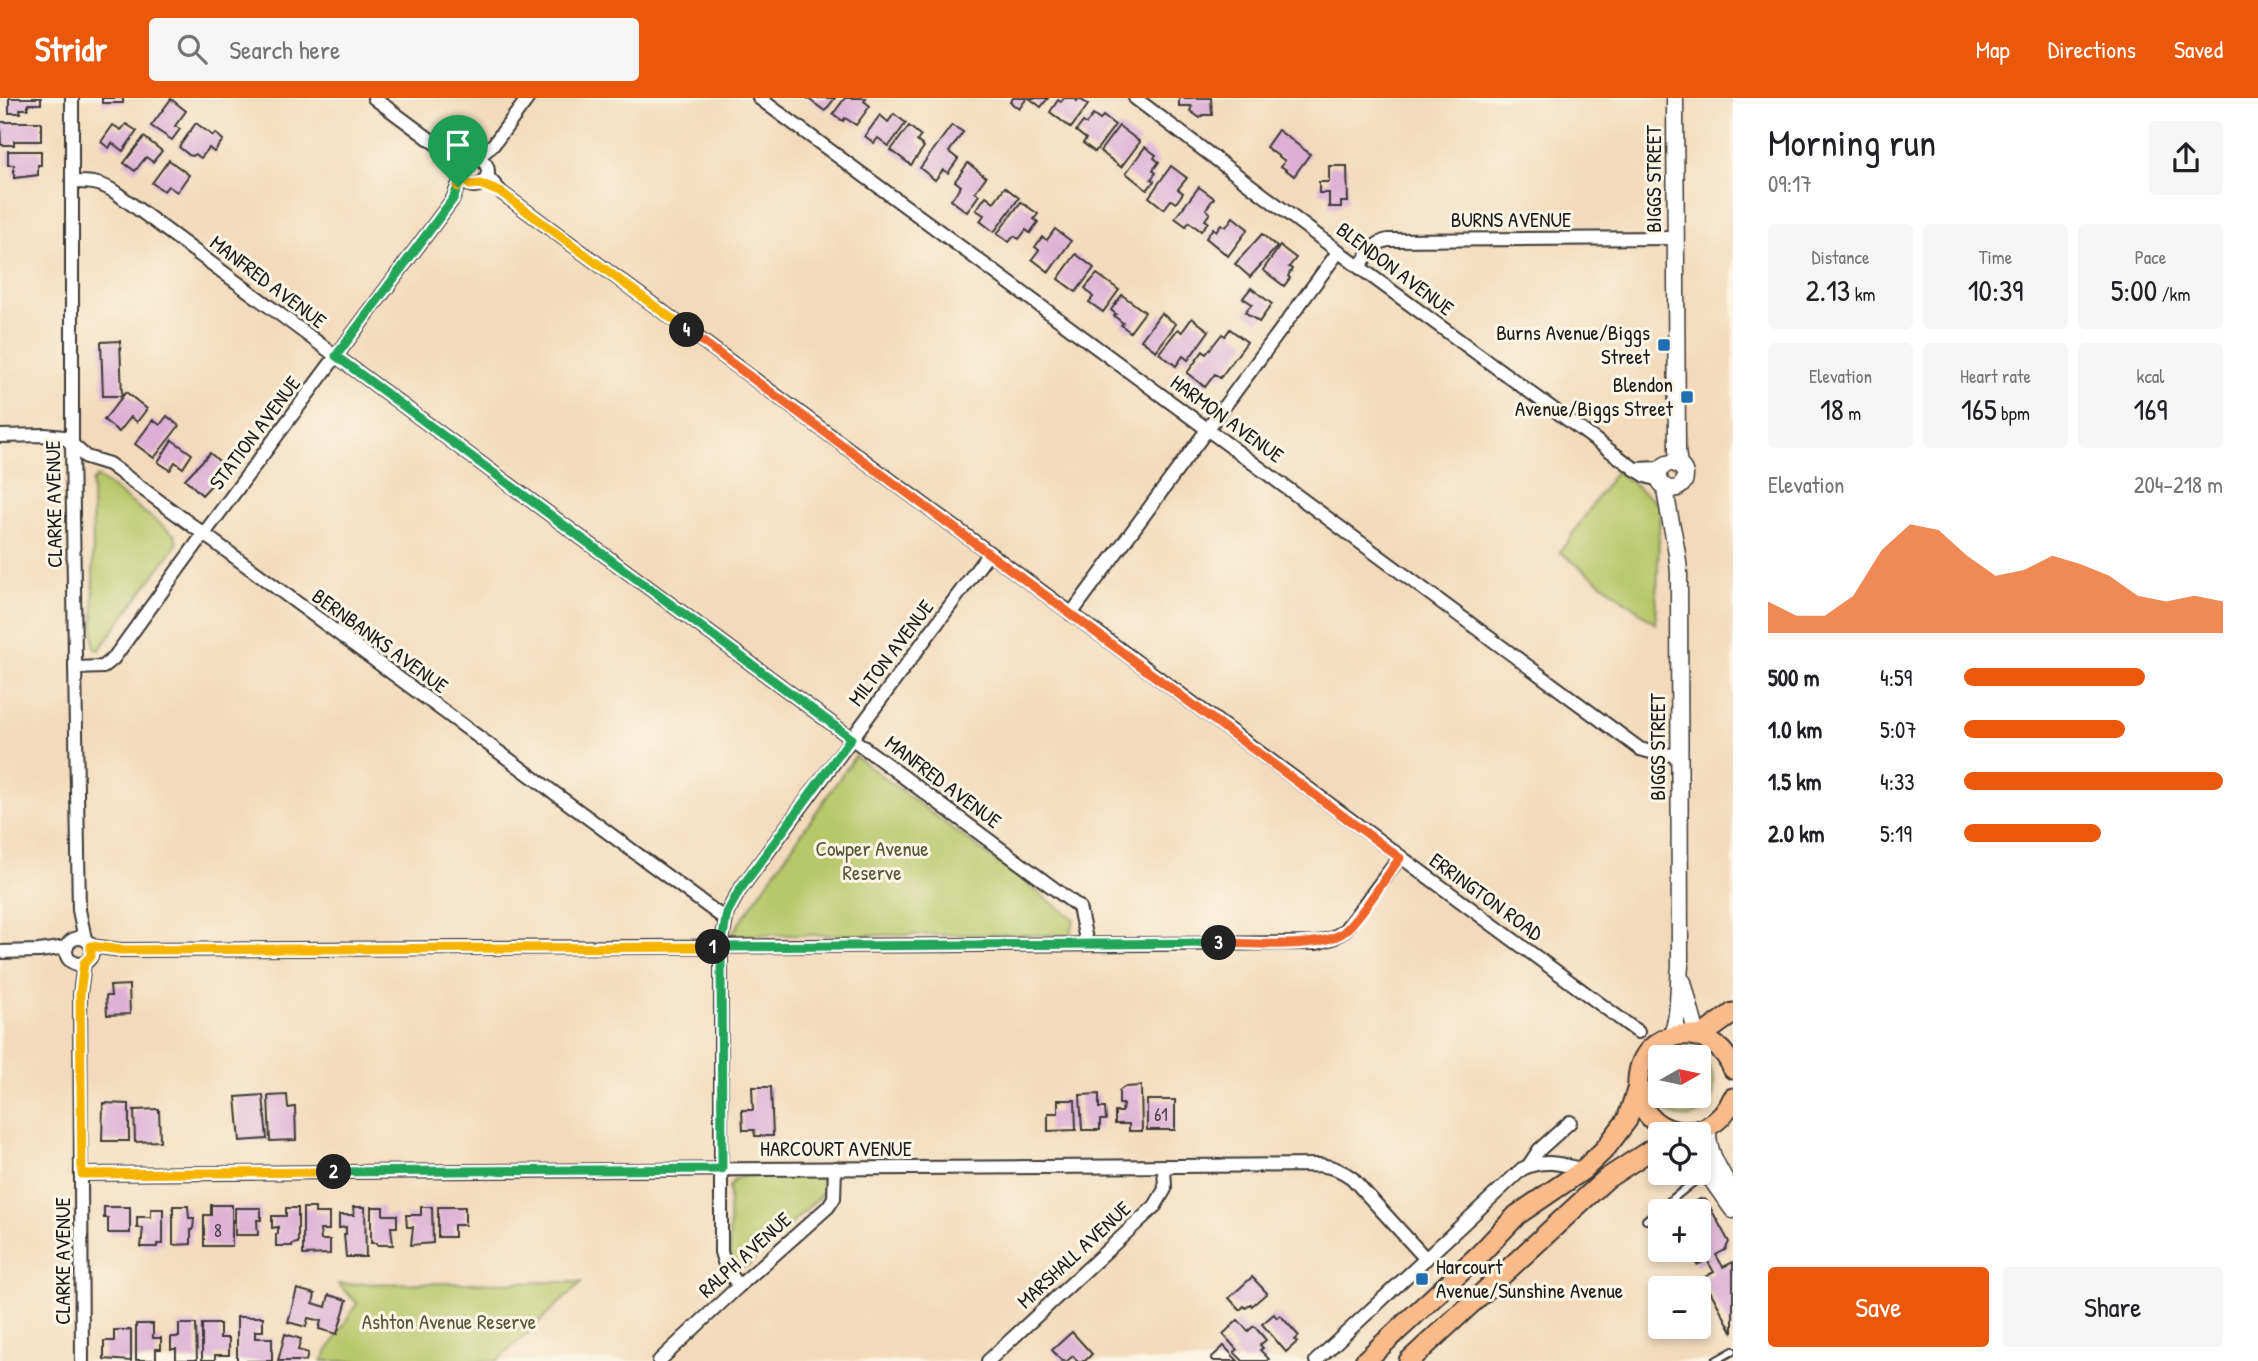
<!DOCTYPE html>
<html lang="en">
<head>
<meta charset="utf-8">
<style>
  :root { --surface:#fff; --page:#f6f6f6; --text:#202124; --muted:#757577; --accent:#ea580c }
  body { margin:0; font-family:"Patrick Hand",sans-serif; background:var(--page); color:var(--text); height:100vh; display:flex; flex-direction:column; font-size:26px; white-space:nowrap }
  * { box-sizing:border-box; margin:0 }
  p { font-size:23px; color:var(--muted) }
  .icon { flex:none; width:38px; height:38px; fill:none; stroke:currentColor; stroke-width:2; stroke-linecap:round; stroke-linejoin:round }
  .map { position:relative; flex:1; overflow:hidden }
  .sheet { display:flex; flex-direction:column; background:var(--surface); width:525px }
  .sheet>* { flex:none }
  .needle { width:46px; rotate:81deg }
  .controls { position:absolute; left:1648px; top:947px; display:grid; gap:14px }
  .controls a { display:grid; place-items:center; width:63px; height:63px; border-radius:7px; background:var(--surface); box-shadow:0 4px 10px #0003; font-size:35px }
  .pin { position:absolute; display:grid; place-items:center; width:60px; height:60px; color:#fff; margin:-72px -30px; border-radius:50% 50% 50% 0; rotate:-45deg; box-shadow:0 0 7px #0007 }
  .pin .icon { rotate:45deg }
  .km { position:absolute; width:35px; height:35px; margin:-18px; border-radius:50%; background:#222; color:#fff; font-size:19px; line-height:35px; text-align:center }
  .round { display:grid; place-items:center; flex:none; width:74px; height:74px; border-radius:7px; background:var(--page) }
  .head { display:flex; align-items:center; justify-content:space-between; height:119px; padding:0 35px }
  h1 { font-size:38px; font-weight:600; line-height:52px }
  .stats { display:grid; grid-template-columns:repeat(3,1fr); gap:10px; height:119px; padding:7px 35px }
  .stats div { display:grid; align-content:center; border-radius:7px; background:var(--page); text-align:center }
  .stats b { font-size:30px; font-weight:600 }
  .stats small { font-size:19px; font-weight:400 }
  .stats p { font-size:19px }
  .chart { height:196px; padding:14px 35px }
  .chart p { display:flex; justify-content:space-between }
  .chart svg { width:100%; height:126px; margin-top:7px; fill:var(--accent); opacity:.7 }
  .action { display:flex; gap:14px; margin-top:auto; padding:14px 35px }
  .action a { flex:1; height:80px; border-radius:7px; background:var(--accent); color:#fff; font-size:28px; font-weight:600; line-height:80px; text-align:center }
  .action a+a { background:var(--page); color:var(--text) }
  ul { padding:0 35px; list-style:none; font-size:23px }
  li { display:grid; grid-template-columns:112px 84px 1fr; align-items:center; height:52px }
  li i { height:18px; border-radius:9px; background:var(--accent) }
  header { display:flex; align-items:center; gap:42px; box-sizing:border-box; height:98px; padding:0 35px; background:var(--accent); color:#fff }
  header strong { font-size:33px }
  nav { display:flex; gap:38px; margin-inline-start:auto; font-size:24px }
  .search { width:490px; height:63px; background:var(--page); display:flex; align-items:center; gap:18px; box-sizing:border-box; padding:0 24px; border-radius:7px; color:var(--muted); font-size:26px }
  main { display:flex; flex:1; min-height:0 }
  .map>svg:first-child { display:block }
</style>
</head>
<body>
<header>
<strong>Stridr</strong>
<div class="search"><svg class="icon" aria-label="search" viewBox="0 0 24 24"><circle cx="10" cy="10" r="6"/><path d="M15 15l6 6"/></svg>Search here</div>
<nav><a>Map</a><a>Directions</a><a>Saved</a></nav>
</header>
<main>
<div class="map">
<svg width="1733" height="1263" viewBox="0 0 1733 1263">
  <rect width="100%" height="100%" fill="#fcf5e5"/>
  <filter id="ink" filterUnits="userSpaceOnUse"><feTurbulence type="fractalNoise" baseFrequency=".0143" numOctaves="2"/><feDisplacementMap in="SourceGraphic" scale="14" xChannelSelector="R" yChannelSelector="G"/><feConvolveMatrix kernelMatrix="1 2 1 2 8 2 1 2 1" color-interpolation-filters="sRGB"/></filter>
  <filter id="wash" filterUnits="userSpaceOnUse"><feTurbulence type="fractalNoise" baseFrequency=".00686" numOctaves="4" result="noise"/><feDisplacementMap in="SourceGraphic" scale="28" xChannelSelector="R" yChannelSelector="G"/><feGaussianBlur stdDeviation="1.57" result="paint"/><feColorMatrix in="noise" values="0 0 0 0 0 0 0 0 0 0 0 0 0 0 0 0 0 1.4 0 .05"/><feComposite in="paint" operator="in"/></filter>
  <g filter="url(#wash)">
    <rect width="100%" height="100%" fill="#f3dabc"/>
    <g fill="#b7c86b" stroke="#6a7244" stroke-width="2">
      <path d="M1616,373L1660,407L1656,526L1560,454Z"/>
      <path d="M97,379L175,437L177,446L99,552L94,550L92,384Z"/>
      <path d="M855,658L1074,821L1071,837H731Z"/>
      <path d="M1688,954C1733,967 1715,1035 1672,1016C1665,1013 1660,1008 1657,1002C1651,989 1654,977 1661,966V998H1699V959H1669L1678,955Z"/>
      <path d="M743,1078H817L824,1085L822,1096L749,1167L743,1169L734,1167L730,1156L729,1089L734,1082Z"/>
      <path d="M582,1184L497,1263H322L357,1205L338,1186Z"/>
    </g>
    <g id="blocks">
      <g fill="#dcb0d6">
        <path d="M9,0H41V6H28V11H20L21,15H9Z"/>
        <rect x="102" y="0" width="21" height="5"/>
        <path d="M807,0H835L825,13Z"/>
        <path d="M845,0H866L864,3L870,8L856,27L845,20L843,23L833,16Z"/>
        <path d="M1013,0H1027L1019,11L1010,4Z"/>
        <path d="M1029,0H1048L1041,9Z"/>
        <path d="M1064,0H1073L1077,3L1079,0L1088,7L1071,30L1050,14L1058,2L1061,4Z"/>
        <path d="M1179,0H1211L1212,17H1203L1200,20L1190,13L1192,8H1179Z"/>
        <path d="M171,1L186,13L175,28L180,31L172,42L151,28Z"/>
        <path d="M894,16L906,25L889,48L878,40L874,45L865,38L880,17L888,24Z"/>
        <path d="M1093,17L1100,22L1103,18L1115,27L1095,54L1083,45L1086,41L1076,33L1083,24L1086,26Z"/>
        <path d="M0,24H41V43H14V47H1Z"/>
        <path d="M196,25L213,38L215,35L223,42L214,54L209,50L201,60L195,56L193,58L189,57L179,49Z"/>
        <path d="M126,26L137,33L123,53L112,45L109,50L101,44L113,27L121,32Z"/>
        <path d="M952,27L963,34L949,54L958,61L948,75L943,72L935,82L920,70Z"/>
        <path d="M909,28L921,38L917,43L924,49L911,67L891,52Z"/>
        <path d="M1119,28L1140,44L1121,69L1100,53Z"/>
        <path d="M1278,32L1310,56L1294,78L1281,68L1285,63L1266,49Z"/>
        <path d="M144,39L162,53L153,64L146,59L135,73L124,65Z"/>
        <path d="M1145,49L1156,57L1154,60L1159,64L1153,72L1156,75L1151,81L1154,83L1147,92L1126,75Z"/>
        <path d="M8,53H41V67H38V77L14,80V67H8Z"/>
        <path d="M169,62L189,77L177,94L168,88L164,93L152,85Z"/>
        <path d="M968,65L986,79L975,94L979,97L967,114L951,102L961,88L955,83Z"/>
        <path d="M1171,68L1187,80L1178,91L1183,95L1176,105L1171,102L1164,111L1149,99Z"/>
        <path d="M1329,68H1347L1348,104H1341V109H1329V95H1319V84H1329Z"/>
        <path d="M1005,89L1019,100L994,134L980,123L984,117L976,112L986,98L994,104Z"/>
        <path d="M1199,89L1214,100L1206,111L1210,115L1205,122L1208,124L1201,133L1189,124L1186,128L1175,120Z"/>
        <path d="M1021,104L1038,116L1034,121L1038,124L1030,135L1026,132L1019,141L1014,138L1009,144L997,136Z"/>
        <path d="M1233,119L1248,131L1228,158L1206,140L1213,130L1216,133L1221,126L1226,129Z"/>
        <path d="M1055,131L1071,143L1049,174L1032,161L1039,152L1035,149L1042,139L1047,142Z"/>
        <path d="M1262,136L1277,149L1250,179L1235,166Z"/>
        <path d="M1280,148L1296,160L1289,169L1292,171L1288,178L1290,180L1284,188L1263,172Z"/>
        <path d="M1076,156L1094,170L1076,194L1058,181Z"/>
        <path d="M1097,176L1119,192L1103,214L1089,204L1093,199L1085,190Z"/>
        <path d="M1251,190L1272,206L1259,224L1245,214L1252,206L1243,200Z"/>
        <path d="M1122,197L1145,214L1130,234L1121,227L1123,225L1114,218L1116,216L1111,212Z"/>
        <path d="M1161,215L1176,226L1156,253L1141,242Z"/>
        <path d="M1192,220L1209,233L1188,262L1183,258L1176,268L1159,255L1178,231L1182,234Z"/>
        <path d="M1230,231L1247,244L1220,280L1215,276L1205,289L1187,275L1203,253L1206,256L1222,236L1225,238Z"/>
        <path d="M120,243L122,298H103L101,244Z"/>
        <path d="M126,294L147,311L137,324L131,319L119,334L104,322Z"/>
        <path d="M167,318L179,328L154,360L135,346L153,322L160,327Z"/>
        <path d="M172,342L192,356L183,370L175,364L170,372L158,364Z"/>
        <path d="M210,355L227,370L202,397L185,381Z"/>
        <path d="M129,887L130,916L107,917L106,898H111L110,888Z"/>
        <path d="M1141,988L1142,1033H1129V1026H1115V1014H1122L1123,1006H1119V993L1124,989Z"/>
        <path d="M752,989H771L773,1038H755L754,1032H743L742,1012H753Z"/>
        <path d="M1099,996V1010H1105L1106,1022H1100V1032H1082L1080,997Z"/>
        <path d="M263,997L267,1041L240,1043L236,999Z"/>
        <path d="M287,997L288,1010L295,1009L296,1042L270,1043L268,998Z"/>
        <path d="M1058,1002H1075L1076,1032L1048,1033V1015H1058Z"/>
        <rect x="1147" y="1002" width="28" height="30"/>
        <path d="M103,1005L129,1006V1043H102Z"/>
        <path d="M159,1011L160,1043L135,1044L134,1012Z"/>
        <path d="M1700,1101L1706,1102L1729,1144L1725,1152L1716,1157L1723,1169L1733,1164V1235L1703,1180L1714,1174L1707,1162L1697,1167L1688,1152H1699V1113H1677Z"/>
        <path d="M211,1107H232V1148H204V1117H211Z"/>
        <path d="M173,1108H188L189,1120H194L193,1132H191V1146L173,1147Z"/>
        <path d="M104,1109H130V1135H108V1120H104Z"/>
        <path d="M353,1109H365L366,1159H346L344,1136H346V1129L339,1130V1117H354Z"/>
        <path d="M371,1109H383V1117H397V1129H391L393,1147H377V1145H371Z"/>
        <path d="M421,1109H432L433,1145L411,1147L413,1129H407L406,1117H421Z"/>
        <path d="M438,1109H465V1127H454V1139H438Z"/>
        <path d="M235,1110H261V1122H257L258,1137H235Z"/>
        <path d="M286,1110H298V1145L292,1146V1148H276V1136H278V1129L272,1130V1118H286Z"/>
        <path d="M303,1110H315V1115H329V1132H320L321,1142H330V1156L303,1157Z"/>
        <path d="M151,1111H163V1146H157V1149H141L143,1130H137V1119H151Z"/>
        <path d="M1252,1179L1267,1195L1252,1208L1251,1206L1246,1210L1244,1208L1240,1212L1229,1200Z"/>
        <path d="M297,1191L315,1196L313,1205L326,1209L329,1197L347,1202L337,1236L319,1231L321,1223L308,1220L306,1229L288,1224Z"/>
        <path d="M1274,1216L1277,1220L1280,1217L1299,1238L1295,1242L1297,1244L1286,1254L1262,1226Z"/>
        <path d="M237,1219H263V1233H255V1240H272V1263H237Z"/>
        <path d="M1238,1222L1248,1233L1254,1228L1266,1242L1260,1247L1263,1250L1260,1252L1269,1261L1266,1263H1243L1234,1254L1237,1252L1223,1236Z"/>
        <path d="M136,1226H153V1240H161V1251H156V1262H136Z"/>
        <path d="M179,1226H196L197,1262H176V1251H171V1239H179Z"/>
        <path d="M202,1226H220V1240H229V1257H215V1262H202Z"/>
        <path d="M114,1232H131V1263L104,1261V1243H114Z"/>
        <path d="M1072,1234L1092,1256L1085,1263H1077L1073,1258L1067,1263H1062L1052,1252Z"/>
        <path d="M285,1236L301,1241L298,1252L308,1255L306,1263H278Z"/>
        <path d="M1224,1248L1238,1263H1214L1211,1260Z"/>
      </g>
    </g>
  </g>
  <g filter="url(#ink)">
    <use href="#blocks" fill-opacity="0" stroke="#3c3834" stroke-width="2"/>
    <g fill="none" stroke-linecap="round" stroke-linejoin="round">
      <g stroke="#3c3834" stroke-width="10">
        <g id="service">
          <path d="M1646,1122L1705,1075"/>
          <path d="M1715,1263L1733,1253"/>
        </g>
      </g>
      <g stroke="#3c3834" stroke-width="16">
        <g id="minor">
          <path d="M72,0V345L76,634L79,812L85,841"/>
          <path d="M374,0L447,54L460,69"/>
          <path d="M759,0L1640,651L1658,656L1678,657"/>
          <path d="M1135,0L1359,169L1635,371L1646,378L1659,382"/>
          <path d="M477,60L493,47L528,0"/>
          <circle cx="474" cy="74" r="14"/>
          <path d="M487,78L502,95L1638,934"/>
          <path d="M72,84C90,84 100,84 115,94L1079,809L1087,846"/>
          <path d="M1359,169C1368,157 1373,145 1388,142L1675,140"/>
          <path d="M0,338L45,337L64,339L86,359L109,366L725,821"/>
          <path d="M1635,371L1662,370"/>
          <path d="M1071,516L1339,153"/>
          <path d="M75,570L103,569L113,561L203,437L453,101L461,80"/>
          <circle cx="79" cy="853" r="13"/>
          <path d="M91,848L121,852L1316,845L1333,840L1344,833L1400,759"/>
          <path d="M0,854L39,853L67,849"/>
          <path d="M1529,1067L1539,1052L1570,1024"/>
          <path d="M82,1076L1320,1067C1333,1069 1341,1072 1352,1080L1426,1161"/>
          <path d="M739,1188L726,1170L721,1154V849L727,815L739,793L989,455"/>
          <path d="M82,1263L80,896L84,865"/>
          <path d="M659,1263L739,1188L828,1109L834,1100L835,1070"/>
          <path d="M988,1263L1155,1108L1165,1091L1164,1068"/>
          <path d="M1316,1263L1522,1071C1543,1061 1561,1065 1583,1072"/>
        </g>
      </g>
      <g stroke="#3c3834" stroke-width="19">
        <g id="tertiary">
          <path d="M1675,0L1677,352L1679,368"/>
          <circle cx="1672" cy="378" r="13"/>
          <path d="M1665,389C1668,420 1678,445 1679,477L1680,868C1678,886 1680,925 1670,939"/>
          <path d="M1683,884L1697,937"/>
          <path d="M1708,1029C1706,1054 1721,1074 1733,1095"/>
          <path d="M1699,1064L1733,1112"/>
        </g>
      </g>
      <g stroke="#3c3834" stroke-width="23">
        <g id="primary">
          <path d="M1701,938L1733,915"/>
          <path d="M1733,971C1714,921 1641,927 1638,982C1634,1039 1710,1055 1733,1000"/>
          <path d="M1365,1263L1481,1155L1517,1117L1583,1072L1605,1051L1627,1022L1638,989"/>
          <path d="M1409,1263L1606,1081L1661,1045"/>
        </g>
      </g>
      <use href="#service" stroke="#fff" stroke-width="6"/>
      <use href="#minor" stroke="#fff" stroke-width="12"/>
      <use href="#tertiary" stroke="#fff" stroke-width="16"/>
      <use href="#primary" stroke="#fabb8b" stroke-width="19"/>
    </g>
  </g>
  <g fill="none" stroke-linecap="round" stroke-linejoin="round" filter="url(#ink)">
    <g stroke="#fff" stroke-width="14">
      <path id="split-1" d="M458,89L453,101L336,258L851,640L739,793L727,815L721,849H713"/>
    </g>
    <g stroke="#fff" stroke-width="14">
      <path id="split-2" d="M334,1074L82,1076L80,896L84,865L91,858V848L121,852L713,849"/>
    </g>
    <g stroke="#fff" stroke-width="14">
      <path id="split-3" d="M334,1074L722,1071L721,849L1219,845"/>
    </g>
    <g stroke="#fff" stroke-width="14">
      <path id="split-4" d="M687,232L1400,760C1383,782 1366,813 1345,833C1324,852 1248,845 1219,845"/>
    </g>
    <g stroke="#fff" stroke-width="14">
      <path id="split-5" d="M458,89L461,80L470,87L480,86L502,95L687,232"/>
    </g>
    <use href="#split-1" stroke="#22a559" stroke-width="9"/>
    <use href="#split-2" stroke="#f5b400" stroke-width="9"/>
    <use href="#split-3" stroke="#22a559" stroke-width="9"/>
    <use href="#split-4" stroke="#f0652b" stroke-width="9"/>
    <use href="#split-5" stroke="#f5b400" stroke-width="9"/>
  </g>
  <g fill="#1f6fb2" stroke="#fcf5e5" stroke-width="2.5">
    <rect x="1657" y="240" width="14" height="14" rx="3.5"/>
    <rect x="1680" y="292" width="14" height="14" rx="3.5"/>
    <rect x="1415" y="1174" width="14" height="14" rx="3.5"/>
  </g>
  <g text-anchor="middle" stroke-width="6" stroke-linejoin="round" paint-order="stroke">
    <g font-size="18" fill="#4c414a">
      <text x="1161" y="1023">61</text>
      <text x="218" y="1139">8</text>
    </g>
    <g font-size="21" fill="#1c1c1c" stroke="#fcf5e5">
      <text transform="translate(1654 81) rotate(-90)" y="7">BIGGS STREET</text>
      <text x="1511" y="129">BURNS AVENUE</text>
      <text transform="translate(1395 171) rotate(37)" y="7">BLENDON AVENUE</text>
      <text transform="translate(268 184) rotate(37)" y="7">MANFRED AVENUE</text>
      <text transform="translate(1227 321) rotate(36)" y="7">HARMON AVENUE</text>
      <text transform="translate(255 335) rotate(-53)" y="7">STATION AVENUE</text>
      <text transform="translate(54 406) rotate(-91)" y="7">CLARKE AVENUE</text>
      <text transform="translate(380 543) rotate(36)" y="7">BERNBANKS AVENUE</text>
      <text transform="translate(891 555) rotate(-53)" y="7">MILTON AVENUE</text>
      <text transform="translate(1658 649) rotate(-90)" y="7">BIGGS STREET</text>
      <text transform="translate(943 684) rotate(37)" y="7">MANFRED AVENUE</text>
      <text transform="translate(1486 799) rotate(36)" y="7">ERRINGTON ROAD</text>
      <text x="836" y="1058">HARCOURT AVENUE</text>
      <text transform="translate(745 1157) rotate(-42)" y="7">RALPH AVENUE</text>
      <text transform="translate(1074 1157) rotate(-43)" y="7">MARSHALL AVENUE</text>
      <text transform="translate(63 1163) rotate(-90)" y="7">CLARKE AVENUE</text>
    </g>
    <g font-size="21" fill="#1c1c1c" stroke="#fcf5e5" text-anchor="end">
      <text x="1650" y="242">Burns Avenue/Biggs<tspan x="1650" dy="24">Street</tspan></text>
      <text x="1673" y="294">Blendon<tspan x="1673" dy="24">Avenue/Biggs Street</tspan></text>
      <text x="1436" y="1176" text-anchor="start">Harcourt<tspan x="1436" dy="24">Avenue/Sunshine Avenue</tspan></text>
    </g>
    <g font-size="21" fill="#525838" stroke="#fcf5e5">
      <text x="872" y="758">Cowper Avenue<tspan x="872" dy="24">Reserve</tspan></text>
      <text x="449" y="1231">Ashton Avenue Reserve</text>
    </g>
  </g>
</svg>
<div class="controls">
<a><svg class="needle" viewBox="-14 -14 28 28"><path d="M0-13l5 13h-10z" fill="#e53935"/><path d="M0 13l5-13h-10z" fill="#757577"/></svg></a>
<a><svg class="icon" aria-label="locate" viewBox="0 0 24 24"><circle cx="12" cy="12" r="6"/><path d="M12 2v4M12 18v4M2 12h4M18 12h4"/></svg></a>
<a>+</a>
<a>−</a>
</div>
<div class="pin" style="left:458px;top:89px;background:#1e9e55"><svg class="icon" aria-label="arrive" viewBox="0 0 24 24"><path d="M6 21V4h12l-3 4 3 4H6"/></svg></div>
<b class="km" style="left:713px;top:849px">1</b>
<b class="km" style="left:334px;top:1074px">2</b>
<b class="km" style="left:1219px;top:845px">3</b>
<b class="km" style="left:687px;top:232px">4</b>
</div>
<section class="sheet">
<div class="head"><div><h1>Morning run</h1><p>09:17</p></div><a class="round"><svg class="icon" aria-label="share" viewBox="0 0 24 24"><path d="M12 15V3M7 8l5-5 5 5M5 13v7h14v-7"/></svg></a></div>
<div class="stats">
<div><p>Distance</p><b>2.13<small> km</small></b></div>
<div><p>Time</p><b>10:39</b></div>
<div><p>Pace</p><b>5:00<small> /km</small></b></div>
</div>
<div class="stats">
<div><p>Elevation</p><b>18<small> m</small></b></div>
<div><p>Heart rate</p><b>165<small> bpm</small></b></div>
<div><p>kcal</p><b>169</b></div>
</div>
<div class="chart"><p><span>Elevation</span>204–218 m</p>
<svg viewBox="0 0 160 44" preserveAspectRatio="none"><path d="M0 44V33L10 38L20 38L30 31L40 15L50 6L60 8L70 17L80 24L90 22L100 17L110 20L120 24L130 31L140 33L150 31L160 33V44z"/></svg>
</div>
<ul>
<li><b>500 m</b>4:59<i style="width:70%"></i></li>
<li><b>1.0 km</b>5:07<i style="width:62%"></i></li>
<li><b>1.5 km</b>4:33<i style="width:100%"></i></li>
<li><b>2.0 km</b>5:19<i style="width:53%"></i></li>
</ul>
<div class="action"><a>Save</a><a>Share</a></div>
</section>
</main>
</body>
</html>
